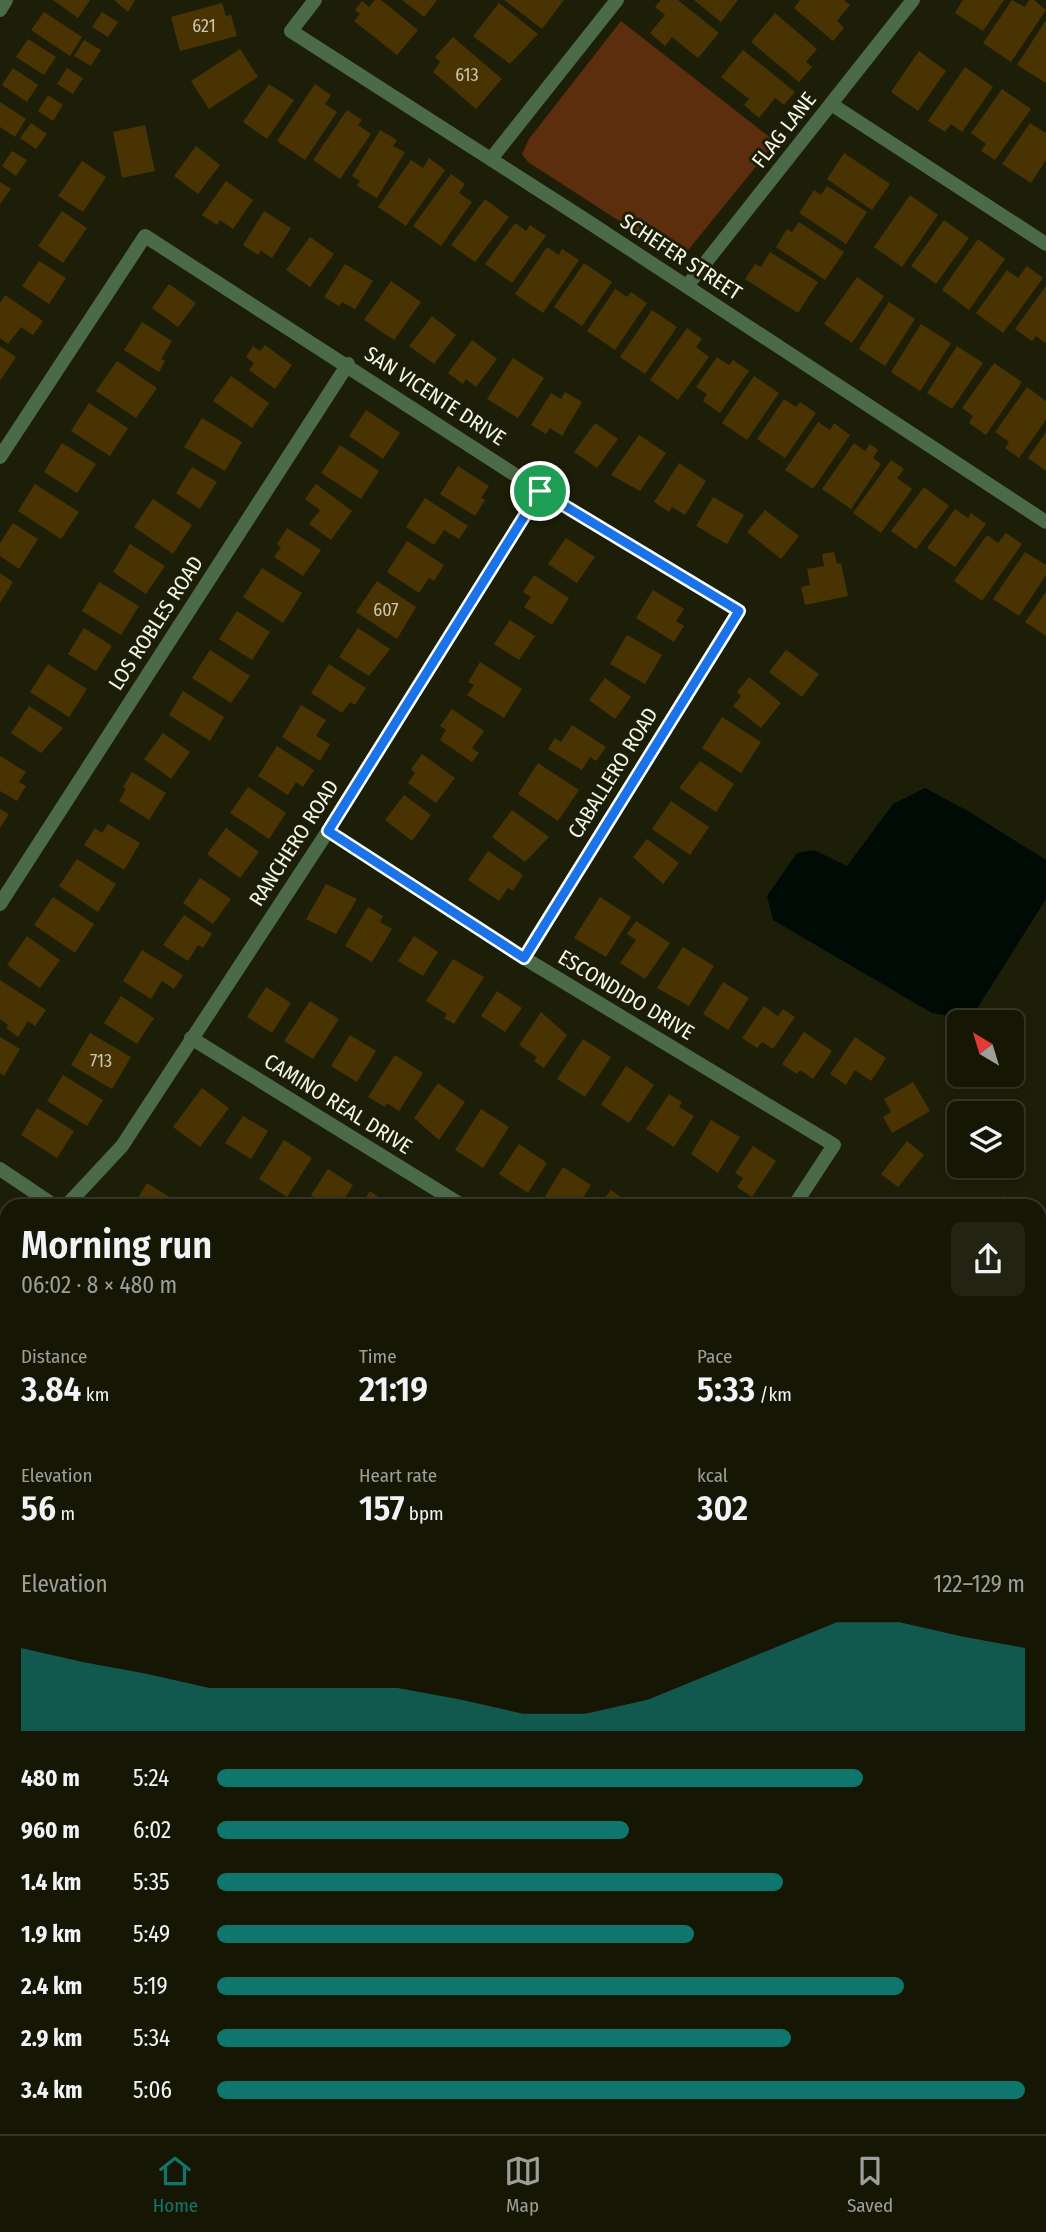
<!DOCTYPE html>
<html lang="en">
<head>
<meta charset="utf-8">
<style>
  :root { --surface:#161605; --page:#232313; --text:#f1f3f6; --muted:#9e9f9a; --line:#353527; --accent:#0f766e }
  body { margin:0; font-family:"Fira Sans Condensed",sans-serif; background:var(--page); color:var(--text); height:100vh; display:flex; flex-direction:column; font-size:26px; white-space:nowrap }
  * { box-sizing:border-box; margin:0 }
  p { font-size:23px; color:var(--muted) }
  .icon { flex:none; width:38px; height:38px; fill:none; stroke:currentColor; stroke-width:2; stroke-linecap:round; stroke-linejoin:round }
  .map { position:relative; flex:1; overflow:hidden }
  .sheet { position:absolute; left:0px; top:1199px; width:1046px; height:936px; display:flex; flex-direction:column; background:var(--surface); border-radius:21px 21px 0 0; box-shadow:0 4px 10px #0003,0 0 0 2px var(--line) }
  .sheet>* { flex:none }
  .needle { width:46px; rotate:322deg }
  .buttons { position:absolute; left:947px; top:1010px; display:grid; gap:14px }
  .buttons a { display:grid; place-items:center; width:77px; height:77px; border-radius:10px; background:var(--surface); box-shadow:0 4px 10px #0003,0 0 0 2px var(--line); font-size:35px }
  .pin { position:absolute; display:grid; place-items:center; width:60px; height:60px; color:#fff; margin:-30px; border:4px solid #fff; border-radius:50%; box-shadow:0 2px 7px #0007 }
  .round { display:grid; place-items:center; flex:none; width:74px; height:74px; border-radius:10px; background:var(--page) }
  .overview { display:flex; align-items:center; justify-content:space-between; height:119px; padding:0 21px }
  h1 { font-size:38px; font-weight:600; line-height:52px }
  .figures { display:grid; grid-template-columns:repeat(3,1fr); gap:10px; height:119px; padding:7px 21px }
  .figures div { display:grid; align-content:center }
  .figures b { font-size:35px; font-weight:600 }
  .figures small { font-size:19px; font-weight:400 }
  .figures p { font-size:19px }
  .chart { height:196px; padding:14px 21px }
  .chart p { display:flex; justify-content:space-between }
  .chart svg { width:100%; height:126px; margin-top:7px; fill:var(--accent); opacity:.7 }
  ul { padding:0 21px; list-style:none; font-size:23px }
  li { display:grid; grid-template-columns:112px 84px 1fr; align-items:center; height:52px }
  li i { height:18px; border-radius:9px; background:var(--accent) }
  .dock { display:flex; justify-content:space-around; align-items:center; height:98px; border-top:2px solid var(--line); background:var(--surface); font-size:19px; color:var(--muted) }
  .dock a { display:grid; justify-items:center; gap:4px }
  .dock .active { color:var(--accent) }
  .map>svg:first-child { display:block }
</style>
</head>
<body>
<div class="map">
<svg width="1046" height="2134" viewBox="0 0 1046 2134">
  <rect width="100%" height="100%" fill="#1d1e07"/>
  <path fill="#5d2e0d" d="M621,21L776,142L684,255H672L528,162L522,154L529,139Z"/>
  <path fill="#000b06" d="M925,788L968,811L1046,860V899L975,1012L966,1019L932,1013L773,920L767,896L797,853L814,850L847,866L893,804Z"/>
  <g fill="#493303">
    <path d="M53,0H90L78,18Z"/>
    <path d="M114,0H135L128,12Z"/>
    <path d="M375,0H381L418,30L397,55L354,21L360,14L355,10L362,1L369,7Z"/>
    <path d="M402,0H437L424,17Z"/>
    <path d="M504,0H564L542,29Z"/>
    <path d="M661,0H678L719,33L698,58L672,37L665,46L650,33L665,15L655,7Z"/>
    <path d="M694,0H738L721,22Z"/>
    <path d="M800,0H844L850,5L837,21L844,28L833,41L794,8Z"/>
    <path d="M963,0H1004L983,31L955,13Z"/>
    <path d="M1012,0L1025,7L1029,0H1034L1046,10L1011,62L983,43Z"/>
    <path d="M222,3L226,16L231,15L237,36L180,51L171,17Z"/>
    <path d="M499,3L538,34L510,64L473,36Z"/>
    <path d="M44,12L82,37L70,56L31,30Z"/>
    <path d="M102,12L118,22L108,37L92,27Z"/>
    <path d="M775,13L817,49L806,62L812,67L799,82L751,42Z"/>
    <path d="M1046,20V83L1017,65Z"/>
    <path d="M453,37L502,79L476,109L433,72L440,62L435,57Z"/>
    <path d="M28,39L56,57L44,75L16,57Z"/>
    <path d="M84,40L101,50L91,66L74,56Z"/>
    <path d="M240,49L258,77L209,109L191,81Z"/>
    <path d="M743,50L795,92L784,105L775,98L759,118L744,105L749,99L721,77Z"/>
    <path d="M919,51L946,71L918,111L891,92Z"/>
    <path d="M965,67L993,87L962,132L951,124L945,132L928,121Z"/>
    <path d="M13,68L38,85L27,102L2,85Z"/>
    <path d="M67,68L83,78L73,94L57,84Z"/>
    <path d="M269,84L294,100L267,139L243,122Z"/>
    <path d="M315,84L331,95L325,104L337,112L305,160L277,141Z"/>
    <path d="M1002,89L1031,109L995,160L981,151L986,144L971,133Z"/>
    <path d="M48,95L63,105L53,121L38,111Z"/>
    <path d="M0,102L26,119L15,137L0,127Z"/>
    <path d="M347,110L362,120L358,125L371,134L340,179L313,160Z"/>
    <path d="M31,123L47,134L36,149L20,138Z"/>
    <path d="M1030,123L1046,133V160L1031,183L1002,164Z"/>
    <path d="M145,125L155,171L122,178L113,132Z"/>
    <path d="M380,130L397,140L393,146L405,152L377,198L357,186L360,181L352,176Z"/>
    <path d="M196,146L220,165L198,194L174,176Z"/>
    <path d="M12,151L27,160L16,176L2,166Z"/>
    <path d="M844,153L890,184L872,210L827,179Z"/>
    <path d="M429,158L445,170L406,226L378,207L411,160L423,168Z"/>
    <path d="M82,161L106,177L83,212L58,196Z"/>
    <path d="M451,174L465,184L459,193L472,202L441,246L413,226Z"/>
    <path d="M226,181L253,200L233,229L220,220L217,225L202,215Z"/>
    <path d="M0,182L11,189L0,204Z"/>
    <path d="M827,186L867,212L846,244L799,213L814,190L821,195Z"/>
    <path d="M910,195L938,215L902,267L874,247Z"/>
    <path d="M485,199L509,217L475,262L451,245Z"/>
    <path d="M62,211L87,228L63,263L38,246Z"/>
    <path d="M264,211L291,228L272,258L261,251L258,255L243,245Z"/>
    <path d="M944,220L969,238L936,284L911,266Z"/>
    <path d="M799,222L844,252L825,280L776,247L787,229L792,232Z"/>
    <path d="M515,223L526,231L530,225L546,236L512,283L485,264Z"/>
    <path d="M310,237L334,254L310,287L286,270Z"/>
    <path d="M978,239L1005,259L969,310L942,290Z"/>
    <path d="M547,247L559,255L562,249L579,260L543,313L515,294Z"/>
    <path d="M770,252L818,282L798,313L745,279L755,264L761,267Z"/>
    <path d="M39,261L66,278L49,304L22,286Z"/>
    <path d="M584,263L612,282L582,326L554,307Z"/>
    <path d="M345,264L373,281L355,309L342,302L339,306L324,297Z"/>
    <path d="M1027,266L1043,278L1003,333L976,313L1007,270L1018,278Z"/>
    <path d="M857,277L884,296L852,343L824,324Z"/>
    <path d="M391,281L421,302L394,340L364,320Z"/>
    <path d="M169,284L196,303L178,327L152,308Z"/>
    <path d="M1046,286V341L1045,343L1036,336L1032,341L1015,329Z"/>
    <path d="M615,289L627,297L631,292L647,303L615,350L587,331Z"/>
    <path d="M5,295L43,321L33,335L21,327L8,344L0,338V303Z"/>
    <path d="M889,302L915,319L885,366L859,349Z"/>
    <path d="M652,310L677,327L645,374L620,357Z"/>
    <path d="M432,316L456,335L434,364L409,346Z"/>
    <path d="M142,322L172,341L161,359L165,361L159,372L124,350Z"/>
    <path d="M921,324L951,343L920,391L891,372Z"/>
    <path d="M687,328L702,339L696,347L709,357L678,400L650,380Z"/>
    <path d="M472,340L497,359L476,387L466,379L463,384L448,373Z"/>
    <path d="M265,345L292,365L275,389L249,370L254,363L246,357L253,346L260,351Z"/>
    <path d="M0,346L16,357L0,381Z"/>
    <path d="M957,346L983,363L952,409L927,393Z"/>
    <path d="M717,357L729,365L733,360L749,371L720,413L703,401L707,394L696,387Z"/>
    <path d="M513,358L544,378L518,418L487,399Z"/>
    <path d="M117,361L157,388L136,418L96,391Z"/>
    <path d="M994,363L1022,382L986,435L969,423L973,416L962,408Z"/>
    <path d="M231,376L269,403L252,428L213,401Z"/>
    <path d="M754,376L779,393L747,440L722,423Z"/>
    <path d="M1027,387L1046,401V420L1019,458L1005,448L1009,442L995,432Z"/>
    <path d="M565,392L582,402L562,436L550,428L546,434L531,425L551,393L561,399Z"/>
    <path d="M784,399L796,407L800,402L816,413L785,458L757,439Z"/>
    <path d="M89,403L128,428L110,456L71,431Z"/>
    <path d="M366,410L400,433L383,459L349,436Z"/>
    <path d="M202,418L242,442L225,471L184,447Z"/>
    <path d="M818,422L830,430L834,423L850,435L813,489L785,470Z"/>
    <path d="M595,423L618,439L597,468L574,452Z"/>
    <path d="M1046,432V471L1028,458Z"/>
    <path d="M639,435L666,453L640,491L611,475Z"/>
    <path d="M62,443L96,464L77,493L44,472Z"/>
    <path d="M854,443L865,451L870,444L878,450L873,458L881,464L851,509L822,489Z"/>
    <path d="M340,445L379,471L361,499L321,473Z"/>
    <path d="M891,460L904,469L897,478L912,489L881,533L853,513Z"/>
    <path d="M679,463L706,481L685,515L672,507L669,512L654,502Z"/>
    <path d="M458,466L489,486L481,498L485,500L475,516L440,494Z"/>
    <path d="M192,467L217,482L200,509L176,493Z"/>
    <path d="M35,484L79,512L61,539L18,511Z"/>
    <path d="M316,484L352,511L331,540L309,524L320,510L305,499Z"/>
    <path d="M924,487L949,506L916,549L891,531Z"/>
    <path d="M713,497L744,515L727,544L696,526Z"/>
    <path d="M425,498L468,526L459,539L444,530L434,545L406,527Z"/>
    <path d="M153,499L192,525L173,554L134,527Z"/>
    <path d="M955,509L968,518L971,513L986,524L955,567L927,548Z"/>
    <path d="M765,510L799,536L781,559L747,532Z"/>
    <path d="M13,523L38,539L19,569L0,556V543Z"/>
    <path d="M287,528L321,550L303,576L274,557L281,547L277,544Z"/>
    <path d="M1006,533L1022,544L982,601L954,581L987,535L998,543Z"/>
    <path d="M566,538L595,557L577,583L548,564Z"/>
    <path d="M407,541L444,565L434,581L429,578L419,593L387,572Z"/>
    <path d="M130,544L165,566L146,594L113,572Z"/>
    <path d="M834,552L837,564L841,563L848,596L805,605L801,587L810,585L807,569L824,566L822,554Z"/>
    <path d="M1025,552L1046,565V575L1019,616L993,599Z"/>
    <path d="M262,568L302,593L283,623L243,597Z"/>
    <path d="M0,573L13,582L0,603Z"/>
    <path d="M534,575L569,598L552,625L524,607L531,597L523,592Z"/>
    <path d="M377,581L416,607L397,639L356,612Z"/>
    <path d="M99,582L139,606L121,635L82,611Z"/>
    <path d="M653,590L684,609L676,621L684,626L674,642L636,618Z"/>
    <path d="M1046,592V636L1025,622Z"/>
    <path d="M237,611L270,632L252,660L219,639Z"/>
    <path d="M510,620L535,636L519,660L494,644Z"/>
    <path d="M84,628L112,646L96,671L68,654Z"/>
    <path d="M358,628L390,649L369,676L339,657Z"/>
    <path d="M627,635L662,655L645,684L610,664Z"/>
    <path d="M210,650L250,676L231,703L192,678Z"/>
    <path d="M786,650L819,674L802,697L769,672Z"/>
    <path d="M480,662L522,689L504,718L467,695L474,685L468,682Z"/>
    <path d="M48,664L87,689L69,717L30,692Z"/>
    <path d="M329,664L366,688L355,705L350,702L342,713L311,693Z"/>
    <path d="M749,677L781,703L761,728L733,706L741,696L737,692Z"/>
    <path d="M605,678L631,697L615,719L589,700Z"/>
    <path d="M183,691L224,717L210,741L169,715Z"/>
    <path d="M301,705L326,720L316,736L330,744L320,761L282,737Z"/>
    <path d="M29,706L63,728L41,753L11,733Z"/>
    <path d="M452,709L484,731L472,748L479,753L472,762L440,740L446,730L440,726Z"/>
    <path d="M722,717L761,742L741,773L702,748Z"/>
    <path d="M572,725L606,747L596,761L590,757L582,770L548,749L555,738L561,742Z"/>
    <path d="M163,733L190,752L171,779L144,759Z"/>
    <path d="M277,746L314,770L303,787L296,782L288,795L258,776Z"/>
    <path d="M422,754L455,778L436,803L408,783L415,773L411,769Z"/>
    <path d="M0,756L26,772L19,782L26,786L17,801L0,791Z"/>
    <path d="M700,761L734,784L716,812L679,788Z"/>
    <path d="M538,763L579,790L558,821L518,794Z"/>
    <path d="M132,772L166,793L149,820L119,801L126,789L123,787Z"/>
    <path d="M248,787L286,813L269,839L230,813Z"/>
    <path d="M404,795L431,815L412,841L385,820Z"/>
    <path d="M671,801L709,827L690,855L652,829Z"/>
    <path d="M0,809L9,814L0,828Z"/>
    <path d="M512,810L549,837L525,862L492,837Z"/>
    <path d="M108,824L140,843L124,870L84,845L95,828L102,833Z"/>
    <path d="M226,828L259,852L240,878L207,854Z"/>
    <path d="M647,839L679,863L663,884L633,857Z"/>
    <path d="M488,851L523,875L513,891L508,888L499,901L468,880Z"/>
    <path d="M77,859L116,884L98,912L59,886Z"/>
    <path d="M200,878L231,899L213,924L183,903Z"/>
    <path d="M326,884L357,899L336,934L306,919Z"/>
    <path d="M53,897L94,924L75,953L34,925Z"/>
    <path d="M600,897L631,917L606,957L574,938Z"/>
    <path d="M368,907L383,916L380,922L392,929L372,962L345,946Z"/>
    <path d="M184,915L212,934L203,948L198,945L188,961L163,945Z"/>
    <path d="M636,921L670,943L645,979L620,963L636,940L627,934Z"/>
    <path d="M27,936L60,960L40,988L7,965Z"/>
    <path d="M414,936L438,952L423,976L398,961Z"/>
    <path d="M683,947L714,966L689,1006L657,988Z"/>
    <path d="M142,950L183,975L174,989L162,981L151,999L123,981Z"/>
    <path d="M453,959L484,977L454,1024L444,1018L447,1014L426,1001Z"/>
    <path d="M0,980L46,1010L35,1026L28,1021L18,1037L6,1028L8,1025L0,1019Z"/>
    <path d="M723,982L749,998L728,1030L703,1014Z"/>
    <path d="M266,987L291,1003L272,1033L247,1017Z"/>
    <path d="M497,991L522,1008L505,1032L481,1016Z"/>
    <path d="M121,996L154,1018L137,1044L104,1023Z"/>
    <path d="M310,1001L339,1019L313,1059L284,1041Z"/>
    <path d="M764,1006L778,1016L783,1009L795,1017L773,1049L762,1042L757,1048L742,1038Z"/>
    <path d="M541,1012L567,1035L544,1068L534,1061L537,1057L519,1045Z"/>
    <path d="M804,1032L832,1051L813,1079L800,1070L797,1074L782,1064Z"/>
    <path d="M90,1033L131,1057L112,1089L71,1065Z"/>
    <path d="M350,1035L376,1051L357,1082L331,1066Z"/>
    <path d="M0,1037L20,1049L4,1076L0,1073Z"/>
    <path d="M855,1037L886,1058L871,1081L855,1070L846,1085L830,1074Z"/>
    <path d="M583,1039L611,1057L585,1097L557,1079Z"/>
    <path d="M395,1055L423,1073L399,1111L387,1103L385,1107L368,1097Z"/>
    <path d="M626,1066L654,1085L629,1123L601,1105Z"/>
    <path d="M63,1075L103,1100L87,1126L47,1101Z"/>
    <path d="M913,1082L930,1111L892,1133L883,1117L891,1112L884,1099Z"/>
    <path d="M438,1083L465,1102L439,1140L414,1118Z"/>
    <path d="M202,1088L229,1108L200,1147L173,1127Z"/>
    <path d="M669,1094L682,1102L679,1107L694,1116L674,1147L646,1129Z"/>
    <path d="M37,1108L74,1131L57,1158L21,1135Z"/>
    <path d="M481,1109L509,1127L483,1168L455,1150Z"/>
    <path d="M243,1116L268,1131L251,1159L225,1143Z"/>
    <path d="M711,1120L740,1137L718,1173L691,1154Z"/>
    <path d="M284,1140L312,1158L287,1197L259,1179Z"/>
    <path d="M907,1141L924,1155L898,1187L881,1174Z"/>
    <path d="M519,1144L547,1163L528,1193L499,1174Z"/>
    <path d="M753,1146L776,1161L752,1197L737,1187L743,1178L735,1173Z"/>
    <path d="M563,1167L591,1185L578,1206H546L541,1203Z"/>
    <path d="M328,1169L353,1185L340,1206H328L311,1195Z"/>
    <path d="M147,1183L173,1199L169,1206H133Z"/>
    <path d="M611,1190L633,1206H599Z"/>
    <path d="M370,1191L384,1201L392,1206H360Z"/>
    <path d="M1004,1196L1020,1206H998Z"/>
    <path d="M192,1197L205,1206H186Z"/>
    <path d="M858,1197L872,1206H852Z"/>
    <path d="M1040,1217L1046,1221V1273L1040,1284Z"/>
    <path d="M1046,1306V1365L1040,1361V1317Z"/>
    <path d="M0,1362L7,1366V1393L0,1404Z"/>
    <path d="M1040,1388L1046,1392V1409L1040,1419Z"/>
    <path d="M1046,1449V1479L1040,1475V1460Z"/>
    <path d="M2,1515L7,1518L5,1574L0,1570Z"/>
    <path d="M1046,1567V1596L1040,1592V1578Z"/>
    <path d="M0,1639L7,1644V1661L0,1671Z"/>
    <path d="M1046,1740V1805L1040,1801V1752Z"/>
    <path d="M1,1790L7,1794V1842L0,1853Z"/>
    <path d="M1040,1818L1046,1822V1913L1040,1909Z"/>
    <path d="M0,1929L7,1934L0,1950Z"/>
    <path d="M1040,1953L1046,1957V1985L1040,1996Z"/>
    <path d="M0,2064L7,2069V2117L0,2113Z"/>
    <path d="M15,2128H65L61,2134H20L14,2130Z"/>
    <path d="M75,2128H104L115,2134H72Z"/>
    <path d="M264,2128H314L323,2134H267L262,2131Z"/>
    <path d="M797,2128H845L855,2134H807Z"/>
    <path d="M882,2128H929L939,2134H892Z"/>
  </g>
  <g fill="none" stroke-linecap="round" stroke-linejoin="round">
    <g stroke="#4a6a48" stroke-width="14">
      <path d="M315,0L291,31L584,219L1046,522"/>
      <path d="M0,10L6,0"/>
      <path d="M831,104L1046,244"/>
      <path d="M491,159L617,0"/>
      <path d="M687,286L913,0"/>
      <path d="M0,457L145,236L540,491L739,611L524,958"/>
      <path d="M328,831L524,958L834,1145L794,1206"/>
      <path d="M0,904L348,364"/>
      <path d="M191,1038L463,1206"/>
      <path d="M0,1169L55,1206"/>
      <path d="M66,1206L122,1146L328,831L540,491"/>
      <path d="M0,1287L7,1275"/>
      <path d="M0,1468L7,1472"/>
      <path d="M0,1742L7,1746"/>
      <path d="M0,2018L7,2022"/>
      <path d="M180,2128L190,2134"/>
      <path d="M206,2134L210,2128"/>
    </g>
  </g>
  <g fill="none" stroke-linecap="round" stroke-linejoin="round">
    <g stroke="#fff" stroke-width="14">
      <path id="route" d="M540,491L739,611L524,958L328,831Z"/>
    </g>
    <use href="#route" stroke="#1a73e8" stroke-width="9"/>
  </g>
  <g text-anchor="middle" stroke-width="6" stroke-linejoin="round" paint-order="stroke">
    <g font-size="18" fill="#cac6af">
      <text x="204" y="32">621</text>
      <text x="467" y="81">613</text>
      <text x="386" y="616">607</text>
      <text x="101" y="1067">713</text>
    </g>
    <g font-size="21" fill="#f5f7e8" stroke="#1d1e07">
      <text transform="translate(784 130) rotate(-52)" y="7">FLAG LANE</text>
      <text transform="translate(681 257) rotate(33)" y="7">SCHEFER STREET</text>
      <text transform="translate(435 396) rotate(33)" y="7">SAN VICENTE DRIVE</text>
      <text transform="translate(156 623) rotate(-57)" y="7">LOS ROBLES ROAD</text>
      <text transform="translate(613 773) rotate(-58)" y="7">CABALLERO ROAD</text>
      <text transform="translate(294 843) rotate(-57)" y="7">RANCHERO ROAD</text>
      <text transform="translate(626 995) rotate(31)" y="7">ESCONDIDO DRIVE</text>
      <text transform="translate(338 1104) rotate(32)" y="7">CAMINO REAL DRIVE</text>
    </g>
  </g>
</svg>
<div class="buttons">
<a><svg class="needle" viewBox="-14 -14 28 28"><path d="M0-13l5 13h-10z" fill="#e53935"/><path d="M0 13l5-13h-10z" fill="#9e9f9a"/></svg></a>
<a><svg class="icon" aria-label="layers" viewBox="0 0 24 24"><path d="M12 4l9 5-9 5-9-5zM3 14l9 5 9-5"/></svg></a>
</div>
<div class="pin" style="left:540px;top:491px;background:#1e9e55"><svg class="icon" aria-label="arrive" viewBox="0 0 24 24"><path d="M6 21V4h12l-3 4 3 4H6"/></svg></div>
<section class="sheet">
<div class="overview"><div><h1>Morning run</h1><p>06:02 · 8 × 480 m</p></div><a class="round"><svg class="icon" aria-label="share" viewBox="0 0 24 24"><path d="M12 15V3M7 8l5-5 5 5M5 13v7h14v-7"/></svg></a></div>
<div class="figures">
<div><p>Distance</p><b>3.84<small> km</small></b></div>
<div><p>Time</p><b>21:19</b></div>
<div><p>Pace</p><b>5:33<small> /km</small></b></div>
</div>
<div class="figures">
<div><p>Elevation</p><b>56<small> m</small></b></div>
<div><p>Heart rate</p><b>157<small> bpm</small></b></div>
<div><p>kcal</p><b>302</b></div>
</div>
<div class="chart"><p><span>Elevation</span>122–129 m</p>
<svg viewBox="0 0 160 44" preserveAspectRatio="none"><path d="M0 44V15L10 20L20 24L30 29L40 29L50 29L60 29L70 33L80 38L90 38L100 33L110 24L120 15L130 6L140 6L150 11L160 15V44z"/></svg>
</div>
<ul>
<li><b>480 m</b>5:24<i style="width:80%"></i></li>
<li><b>960 m</b>6:02<i style="width:51%"></i></li>
<li><b>1.4 km</b>5:35<i style="width:70%"></i></li>
<li><b>1.9 km</b>5:49<i style="width:59%"></i></li>
<li><b>2.4 km</b>5:19<i style="width:85%"></i></li>
<li><b>2.9 km</b>5:34<i style="width:71%"></i></li>
<li><b>3.4 km</b>5:06<i style="width:100%"></i></li>
</ul>
</section>
</div>
<nav class="dock">
<a class="active"><svg class="icon" aria-label="home" viewBox="0 0 24 24"><path d="M3 11l9-7 9 7M6 9v11h12V9"/></svg>Home</a>
<a><svg class="icon" aria-label="map" viewBox="0 0 24 24"><path d="M3 6l6-2 6 2 6-2v14l-6 2-6-2-6 2zM9 4v14M15 6v14"/></svg>Map</a>
<a><svg class="icon" aria-label="saved" viewBox="0 0 24 24"><path d="M7 4h10v16l-5-4-5 4z"/></svg>Saved</a>
</nav>
</body>
</html>
